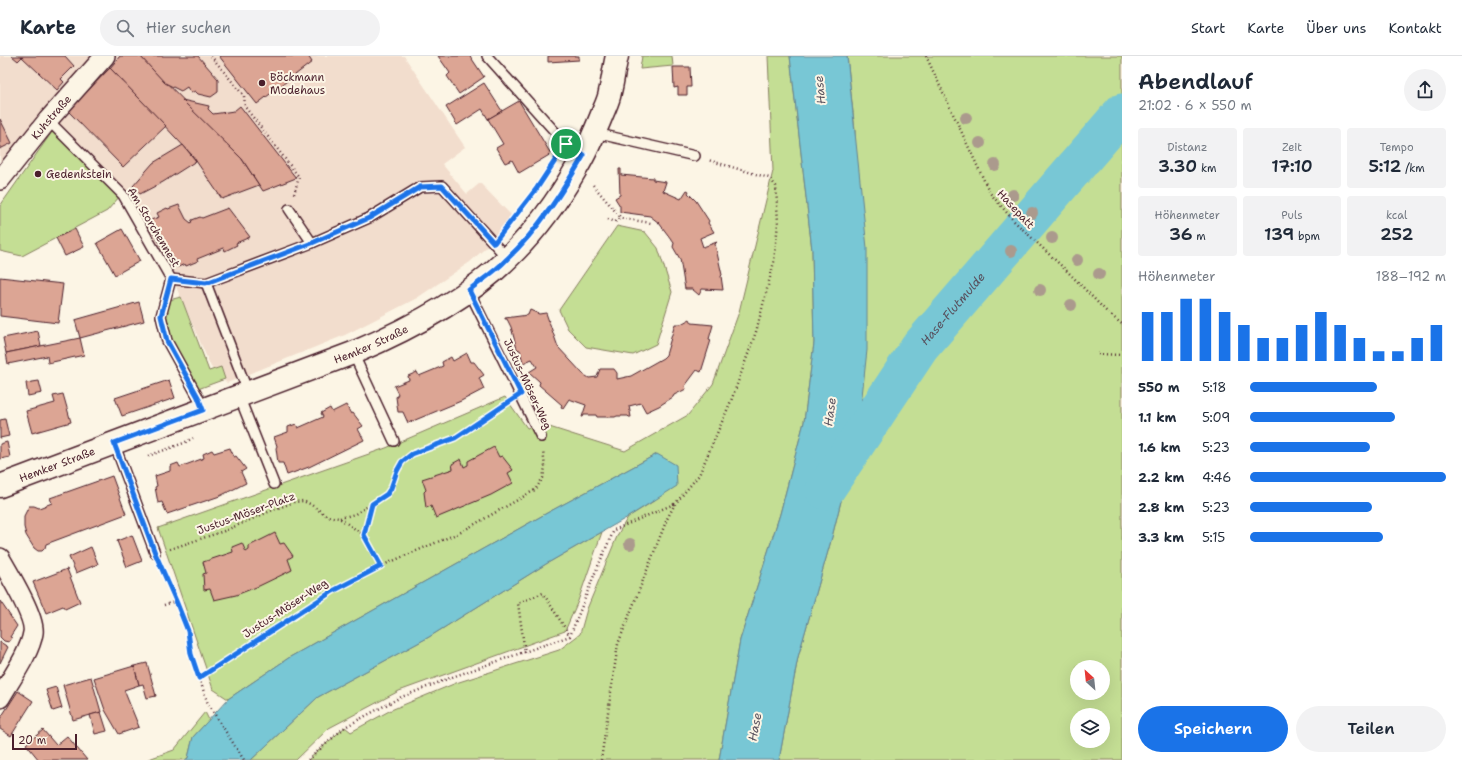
<!DOCTYPE html>
<html lang="de">
<head>
<meta charset="utf-8">
<style>
  :root { --surface:#fff; --page:#f2f2f3; --text:#1f2937; --muted:#747a83; --line:#e0e1e3; --accent:#1a73e8 }
  body { margin:0; font-family:"Shantell Sans",sans-serif; background:var(--page); color:var(--text); height:100vh; display:flex; flex-direction:column; font-size:15px; white-space:nowrap }
  * { box-sizing:border-box; margin:0 }
  p { font-size:13px; color:var(--muted) }
  .icon { flex:none; width:22px; height:22px; fill:none; stroke:currentColor; stroke-width:2; stroke-linecap:round; stroke-linejoin:round }
  .map { position:relative; flex:1; overflow:hidden }
  .panel { display:flex; flex-direction:column; background:var(--surface); width:340px }
  .panel>* { flex:none }
  .needle { width:26px; rotate:333deg }
  .buttons { position:absolute; left:1070px; top:604px; display:grid; gap:8px }
  .buttons a { display:grid; place-items:center; width:40px; height:40px; border-radius:50%; background:var(--surface); box-shadow:0 4px 16px #0002; font-size:20px }
  .scale { position:absolute; left:12px; bottom:10px; width:65px; box-sizing:border-box; padding-left:4px; border:2px solid #4a1f2b; border-top:0; font-size:11px; line-height:14px; white-space:nowrap; color:#4a1f2b; -webkit-text-stroke:3px #fcf5e5; paint-order:stroke }
  .pin { position:absolute; display:grid; place-items:center; width:34px; height:34px; color:#fff; margin:-17px; border:2px solid #fff; border-radius:50%; box-shadow:0 1px 4px #0007 }
  .round { display:grid; place-items:center; flex:none; width:42px; height:42px; border-radius:21px; background:var(--page) }
  .summary { display:flex; align-items:center; justify-content:space-between; height:68px; padding:0 16px }
  h1 { font-size:22px; font-weight:600; line-height:30px }
  .figures { display:grid; grid-template-columns:repeat(3,1fr); gap:6px; height:68px; padding:4px 16px }
  .figures div { display:grid; align-content:center; border-radius:4px; background:var(--page); text-align:center }
  .figures b { font-size:17px; font-weight:600 }
  .figures small { font-size:11px; font-weight:400 }
  .figures p { font-size:11px }
  .chart { height:112px; padding:8px 16px }
  .chart p { display:flex; justify-content:space-between }
  .chart svg { width:100%; height:72px; margin-top:4px; stroke:var(--accent); stroke-width:6 }
  .button { display:flex; gap:8px; margin-top:auto; padding:8px 16px }
  .button a { flex:1; height:46px; border-radius:24px; background:var(--accent); color:#fff; font-size:16px; font-weight:600; line-height:46px; text-align:center }
  .button a+a { background:var(--page); color:var(--text) }
  ul { padding:0 16px; list-style:none; font-size:13px }
  li { display:grid; grid-template-columns:64px 48px 1fr; align-items:center; height:30px }
  li i { height:10px; border-radius:5px; background:var(--accent) }
  header { display:flex; align-items:center; gap:24px; box-sizing:border-box; height:56px; padding:0 20px; background:var(--surface); border-bottom:1px solid var(--line) }
  header strong { font-size:19px }
  nav { display:flex; gap:22px; margin-inline-start:auto; font-size:14px }
  .search { width:280px; height:36px; background:var(--page); display:flex; align-items:center; gap:10px; box-sizing:border-box; padding:0 14px; border-radius:22px; color:var(--muted); font-size:15px }
  main { display:flex; flex:1; min-height:0 }
  .map>svg:first-child { display:block }
</style>
</head>
<body>
<header>
<strong>Karte</strong>
<div class="search"><svg class="icon" aria-label="search" viewBox="0 0 24 24"><circle cx="10" cy="10" r="6"/><path d="M15 15l6 6"/></svg>Hier suchen</div>
<nav><a>Start</a><a>Karte</a><a>Über uns</a><a>Kontakt</a></nav>
</header>
<main>
<div class="map">
<svg width="1122" height="704" viewBox="0 0 1122 704">
  <rect width="100%" height="100%" fill="#fcf5e5"/>
  <filter id="ink" filterUnits="userSpaceOnUse"><feTurbulence type="fractalNoise" baseFrequency=".025" numOctaves="2"/><feDisplacementMap in="SourceGraphic" scale="8" xChannelSelector="R" yChannelSelector="G"/><feConvolveMatrix kernelMatrix="1 2 1 2 8 2 1 2 1" color-interpolation-filters="sRGB"/></filter>
  <g filter="url(#ink)">
    <path fill="#f2ddcd" d="M0,0H404L465,91L442,108L467,138L480,127L512,160L491,187L470,206L417,242L345,279L227,327L211,311L174,226L124,136L58,69L0,118Z"/>
    <g fill="#c4de94" stroke="#877e60" fill-rule="evenodd">
      <path d="M642,0H672L673,10L640,13Z"/>
      <path d="M768,0H790L812,194L814,287L804,366L780,458L740,584L719,704H308L345,671L351,676L391,654L456,627L559,594L580,578L587,553L618,478L628,461L654,445L657,398L547,457L290,601L228,643L213,633L158,472L386,392L505,341L527,372L540,368L625,395L688,359L713,328L739,256L773,115Z"/>
      <path d="M847,0H1122V704H779L798,601L832,481L858,377L855,75ZM1077,611H1103V637H1077ZM1077,659H1103V685H1077Z"/>
      <path d="M54,73L120,140L107,155L22,200L0,195V150Z"/>
      <path d="M617,170L645,176L658,192L672,236L656,288L633,299L586,291L568,273L559,254Z"/>
      <path d="M181,241L209,315L221,311L225,323L198,333L171,284L165,261L169,244Z"/>
      <path d="M602,476L578,545L565,575L399,635L329,672L296,704H251L318,641L429,581L546,508Z"/>
      <path d="M205,656L209,664L193,681L188,702L185,704H146L174,694Z"/>
    </g>
    <g fill="#78c7d5" stroke="#668491">
      <path d="M790,0H847L867,192V294L858,377L832,481L798,601L779,704H719L740,584L780,458L804,366L814,287L812,194Z"/>
      <path d="M657,398L676,409L677,430L628,461L546,508L429,581L318,641L251,704H185L188,702L193,681L228,643L290,601L547,457Z"/>
    </g>
    <g fill="none" stroke-linecap="round" stroke-linejoin="round">
      <path stroke="#78c7d5" stroke-width="39" id="s1" d="M825,434L920,291L1122,57"/>
    </g>
    <g fill="#dca594" stroke="#4a1f2b">
      <path d="M12,0H65L74,10L61,23L64,26L57,34L22,1L18,5Z"/>
      <path d="M120,0H140L242,103L259,129L222,143L192,99L110,12Z"/>
      <path d="M140,0H198L218,23V36L211,41L198,38L195,35L191,37L187,31L181,35L165,27Z"/>
      <path d="M219,0H308L312,6L257,48Z"/>
      <path d="M438,0H470L484,21L459,38L447,20L450,17Z"/>
      <path d="M548,0H579V4L548,6Z"/>
      <path d="M673,11H690L691,31H687V39H678V31L674,32Z"/>
      <path d="M110,12L166,70L123,111L68,55Z"/>
      <path d="M484,27L502,55L488,63L482,53L457,69L446,51Z"/>
      <path d="M182,44L209,50L208,53L213,58L234,55L240,50L296,122L263,135L242,103Z"/>
      <path d="M519,45L551,98L519,117L512,104L505,107L496,92L503,88L488,63Z"/>
      <path d="M0,63L12,87L0,93Z"/>
      <path d="M183,89L196,105L163,126L140,138L133,130L153,107Z"/>
      <path d="M619,113H621V119L653,122V124L666,126L663,135L681,143L687,134L689,135L688,137L696,145L709,165L708,167L714,176L700,182L703,191L717,186L715,188L722,219L721,220L723,234L702,233L699,239L692,233H685L680,203L673,191L674,187L659,167L650,160L620,156V150L615,142L620,139Z"/>
      <path d="M179,149L186,163L191,167L192,164L200,161L202,162L228,152L250,181L236,187L237,189L225,195L224,192L197,203L198,205L186,210L185,208L178,211L171,209L148,165L159,161L157,157L167,152L168,153Z"/>
      <path d="M75,173L84,191L65,200L56,182Z"/>
      <path d="M122,173L140,205L115,219L97,187Z"/>
      <path d="M0,221L63,228L58,267L0,260Z"/>
      <path d="M139,246L144,265L80,282L75,264Z"/>
      <path d="M530,254L539,258L546,257L558,291L583,318L589,322L597,321L600,313H614L617,317V323L631,320L663,302L666,299L675,268H681L690,263L692,267L713,269L709,283L711,284L701,316L697,314L685,330L686,333L674,339L673,341L659,350L646,356L641,347L629,350L631,361H629L628,360H617L615,361H597L596,359H584L583,361H582L586,349L569,343L563,352L561,351L562,349L539,329L540,326L529,316L537,311L532,303L523,307L520,294L517,293L511,271L507,263H505V262L528,259Z"/>
      <path d="M38,275L41,290L6,297L3,282Z"/>
      <path d="M80,282L84,299L48,307L47,300L8,308L6,297Z"/>
      <path d="M467,297L471,306H474L484,319L479,322L484,333L461,345L408,367L403,356H398L396,341L398,338L394,330L409,324L408,320L417,316L419,320L443,310L442,306L451,301L453,305Z"/>
      <path d="M169,324L175,342L122,360L115,342Z"/>
      <path d="M39,325L42,337L28,340L26,327Z"/>
      <path d="M63,338L71,366L32,377L26,355L55,347L53,340Z"/>
      <path d="M346,349L351,358L353,357L363,370L358,373L364,384L309,411L287,419L283,407H278L276,392L277,390L274,381L288,376V371L296,368L298,372L323,361L321,357L330,352L332,356Z"/>
      <path d="M5,363L9,380L0,382V364Z"/>
      <path d="M7,386L10,401L0,403V388Z"/>
      <path d="M494,391L499,401L502,400L513,414L508,417L513,427L491,439L436,462L431,450L426,452L424,436L426,434L422,423L453,413L452,408L461,403L464,411L468,409V405Z"/>
      <path d="M230,392L234,401L236,400L246,413L241,416L246,427L220,440L167,458L162,446L158,447L155,431L157,430L155,420L170,415V410L178,407L180,411L204,402L203,398L212,394L214,397Z"/>
      <path d="M112,420L126,458L46,488L45,492L42,495H38L34,492L26,479L24,471V460L29,450H34L39,452L52,447L50,442Z"/>
      <path d="M275,477L280,488L284,487L293,500L288,503L292,514L259,530L236,539L214,544L210,533L204,534L203,518L206,517L203,506L233,496L232,491L242,487L246,496L249,494V490Z"/>
      <path d="M132,479L142,505L127,511L117,485Z"/>
      <path d="M91,491L98,508L76,517L69,501Z"/>
      <path d="M67,513L80,546L65,553L63,550L46,557L33,526Z"/>
      <path d="M0,545L17,570L10,581L12,582L9,586L4,585L0,581Z"/>
      <path d="M0,586L8,591L0,607Z"/>
      <path d="M147,607L156,640L147,642L143,628L139,629L134,610Z"/>
      <path d="M134,610L139,629L124,634L139,671L119,678L105,654L94,622Z"/>
      <path d="M91,621L101,656L73,664L63,629Z"/>
      <path d="M56,631L62,652L53,655L46,634Z"/>
      <path d="M18,635L33,645L11,680L0,673V663Z"/>
      <path d="M101,656L107,675L95,678L90,659Z"/>
      <path d="M43,674L56,689L67,680L87,704H39L26,688Z"/>
    </g>
    <g fill="none" stroke-linecap="round" stroke-linejoin="round">
      <g stroke="#4a1f2b" stroke-width="12">
        <g id="lane">
          <path d="M487,0L566,88L584,99"/>
          <path d="M48,64L123,139L171,223L206,227"/>
          <path d="M595,77L695,100"/>
          <path d="M289,153L312,187"/>
          <path d="M171,223L161,260L167,285L198,341L203,354"/>
          <path d="M469,235L541,381"/>
          <path d="M353,297L394,385"/>
          <path d="M248,336L206,227L312,187L369,162L420,131L442,130L508,203"/>
          <path d="M239,340L274,428"/>
          <path d="M114,387L155,497"/>
        </g>
      </g>
      <g stroke="#4a1f2b" stroke-width="22">
        <g id="street">
          <path id="s2" d="M0,124L48,64L105,0"/>
          <path d="M0,502C8,516 36,562 33,577C30,597 10,624 0,642"/>
        </g>
      </g>
      <g stroke="#4a1f2b" stroke-width="25">
        <g id="secondary">
          <path id="s3" d="M0,430L353,297C407,274 466,244 508,202C535,176 557,146 576,113C587,95 595,76 603,56C606,49 609,43 610,36C613,24 614,12 617,0"/>
        </g>
      </g>
      <g stroke="#4a1f2b" stroke-width="2.5" stroke-dasharray="1 3" stroke-linecap="butt">
        <path d="M211,0L244,40L245,51L299,121L294,138"/>
        <path d="M926,0L990,137L1014,165L1070,218L1107,256L1122,268"/>
        <path d="M593,129L621,162L651,167"/>
        <path d="M608,163L615,166L621,162"/>
        <path d="M1098,298L1122,299"/>
        <path d="M148,400L184,387L193,382"/>
        <path d="M340,462L355,458L372,448"/>
        <path d="M170,493L224,475L273,454L294,446L303,445L310,448L327,460L339,462L364,479"/>
        <path d="M160,510L177,545L188,575L191,598L208,648L244,704"/>
        <path d="M381,510L364,479L372,448L387,438L391,432L397,415L402,406L412,398L455,382L507,347"/>
        <path d="M164,549L177,545"/>
        <path d="M525,597L518,547L543,537L570,580"/>
        <path d="M199,622L333,535L381,510L461,476L535,434L543,422L545,411L543,395"/>
        <path d="M308,704L345,671L399,642L455,620L570,580L595,517L614,474L674,448"/>
        <path d="M601,704L618,588L667,463L675,448L699,419L731,345L756,276L774,206L778,167L776,130L769,122L708,104"/>
      </g>
      <use href="#lane" stroke="#fcf5e5" stroke-width="9"/>
      <use href="#street" stroke="#fcf5e5" stroke-width="19"/>
      <use href="#secondary" stroke="#fcf5e5" stroke-width="22"/>
    </g>
    <g fill="#ab9a8d">
      <circle cx="966" cy="62" r="6"/>
      <circle cx="980" cy="87" r="6"/>
      <circle cx="995" cy="109" r="6"/>
      <circle cx="1013" cy="139" r="6"/>
      <circle cx="1032" cy="157" r="6"/>
      <circle cx="1052" cy="182" r="6"/>
      <circle cx="1011" cy="195" r="6"/>
      <circle cx="1077" cy="204" r="6"/>
      <circle cx="1099" cy="218" r="6"/>
      <circle cx="1040" cy="234" r="6"/>
      <circle cx="1071" cy="249" r="6"/>
      <circle cx="630" cy="488" r="6"/>
    </g>
  </g>
  <g fill="none" stroke-linecap="round" stroke-linejoin="round" filter="url(#ink)">
    <g stroke="#fff" stroke-width="8">
      <path id="route" d="M566,88L584,99C562,136 539,173 507,203C496,215 482,224 469,234L521,338L455,382L412,398L402,406L397,415L391,432L387,438L372,448L364,479L381,510L333,535L199,622L191,598L188,575L176,545L155,497L114,387L203,354L198,341L167,285L161,260L171,223L206,227L312,187L369,162L420,131L442,130L494,187L537,132Z"/>
    </g>
    <use href="#route" stroke="#1a73e8" stroke-width="5"/>
  </g>
  <g fill="#4a1f2b" stroke="#fcf5e5" stroke-width="1.5">
    <circle cx="262" cy="27" r="4"/>
    <circle cx="38" cy="118" r="4"/>
  </g>
  <g text-anchor="middle" stroke-width="4" stroke-linejoin="round" paint-order="stroke">
    <g font-size="11" fill="#4a1f2b" stroke="#fcf5e5" text-anchor="start">
      <text x="270" y="25">Böckmann<tspan x="270" dy="13">Modehaus</tspan></text>
      <text x="46" y="122">Gedenkstein</text>
    </g>
    <g font-size="11" fill="#4a1f2b" stroke="#fcf5e5">
      <text dy="4" stroke="none"><textPath href="#s2" startOffset="81">Kuhstraße</textPath></text>
      <text transform="translate(1016 153) rotate(47)" y="4">Hasepatt</text>
      <text transform="translate(154 171) rotate(59)" y="4">Am Storchennest</text>
      <text dy="4" stroke="none"><textPath href="#s3" startOffset="397">Hemker Straße</textPath></text>
      <text transform="translate(528 328) rotate(65)" y="4">Justus-Möser-Weg</text>
      <text dy="4" stroke="none"><textPath href="#s3" startOffset="61">Hemker Straße</textPath></text>
      <text transform="translate(246 457) rotate(-20)" y="4">Justus-Möser-Platz</text>
      <text transform="translate(285 552) rotate(-33)" y="4">Justus-Möser-Weg</text>
    </g>
    <g font-size="12" font-style="italic" fill="#58515e" stroke="#fcf5e5">
      <text transform="translate(820 34) rotate(-96)" y="4">Hase</text>
      <text dy="4" stroke="none"><textPath href="#s1" startOffset="222">Hase-Flutmulde</textPath></text>
      <text transform="translate(830 356) rotate(-82)" y="4">Hase</text>
      <text transform="translate(755 671) rotate(-79)" y="4">Hase</text>
    </g>
  </g>
</svg>
<div class="buttons">
<a><svg class="needle" viewBox="-14 -14 28 28"><path d="M0-13l5 13h-10z" fill="#e53935"/><path d="M0 13l5-13h-10z" fill="#747a83"/></svg></a>
<a><svg class="icon" aria-label="layers" viewBox="0 0 24 24"><path d="M12 4l9 5-9 5-9-5zM3 14l9 5 9-5"/></svg></a>
</div>
<div class="scale">20 m</div>
<div class="pin" style="left:566px;top:88px;background:#1e9e55"><svg class="icon" aria-label="arrive" viewBox="0 0 24 24"><path d="M6 21V4h12l-3 4 3 4H6"/></svg></div>
</div>
<section class="panel">
<div class="summary"><div><h1>Abendlauf</h1><p>21:02 · 6 × 550 m</p></div><a class="round"><svg class="icon" aria-label="share" viewBox="0 0 24 24"><path d="M12 15V3M7 8l5-5 5 5M5 13v7h14v-7"/></svg></a></div>
<div class="figures">
<div><p>Distanz</p><b>3.30<small> km</small></b></div>
<div><p>Zeit</p><b>17:10</b></div>
<div><p>Tempo</p><b>5:12<small> /km</small></b></div>
</div>
<div class="figures">
<div><p>Höhenmeter</p><b>36<small> m</small></b></div>
<div><p>Puls</p><b>139<small> bpm</small></b></div>
<div><p>kcal</p><b>252</b></div>
</div>
<div class="chart"><p><span>Höhenmeter</span>188–192 m</p>
<svg viewBox="0 0 160 44" preserveAspectRatio="none"><path d="M5 44V14M15 44V14M25 44V6M35 44V6M45 44V14M55 44V22M65 44V30M75 44V30M85 44V22M95 44V14M105 44V22M115 44V30M125 44V38M135 44V38M145 44V30M155 44V22"/></svg>
</div>
<ul>
<li><b>550 m</b>5:18<i style="width:65%"></i></li>
<li><b>1.1 km</b>5:09<i style="width:74%"></i></li>
<li><b>1.6 km</b>5:23<i style="width:61%"></i></li>
<li><b>2.2 km</b>4:46<i style="width:100%"></i></li>
<li><b>2.8 km</b>5:23<i style="width:62%"></i></li>
<li><b>3.3 km</b>5:15<i style="width:68%"></i></li>
</ul>
<div class="button"><a>Speichern</a><a>Teilen</a></div>
</section>
</main>
</body>
</html>
